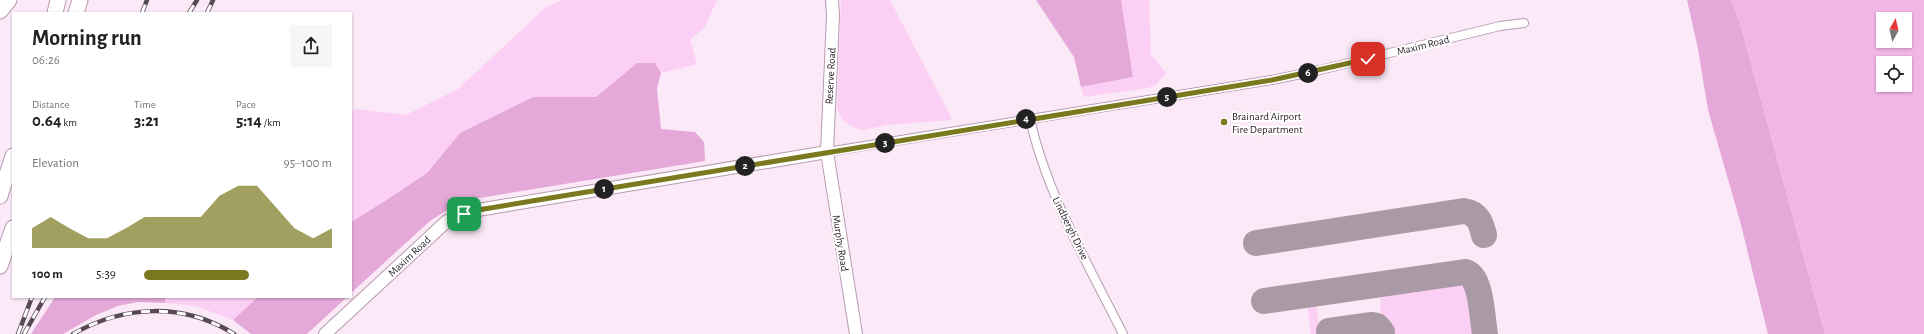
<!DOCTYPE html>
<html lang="en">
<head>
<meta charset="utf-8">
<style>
  :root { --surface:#fff; --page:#f6f6f6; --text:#222; --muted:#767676; --accent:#7b791f }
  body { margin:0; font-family:"Alegreya Sans",sans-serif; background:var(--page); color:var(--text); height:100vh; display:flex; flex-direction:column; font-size:15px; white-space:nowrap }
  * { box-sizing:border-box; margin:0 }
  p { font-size:13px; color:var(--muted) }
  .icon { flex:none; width:22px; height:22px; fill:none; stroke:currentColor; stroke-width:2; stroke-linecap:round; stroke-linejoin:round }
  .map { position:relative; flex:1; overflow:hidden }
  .side { position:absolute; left:12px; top:12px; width:340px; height:286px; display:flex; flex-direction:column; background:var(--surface); border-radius:0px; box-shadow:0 1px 3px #0004 }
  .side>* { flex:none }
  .needle { width:26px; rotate:8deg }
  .controls { position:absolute; left:1876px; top:12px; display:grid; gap:8px }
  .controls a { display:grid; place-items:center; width:36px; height:36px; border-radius:0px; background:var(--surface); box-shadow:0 1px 3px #0004; font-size:20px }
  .pin { position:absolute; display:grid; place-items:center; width:34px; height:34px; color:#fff; margin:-17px; border-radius:8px; box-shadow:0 2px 6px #0006 }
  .km { position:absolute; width:20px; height:20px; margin:-10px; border-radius:50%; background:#222; color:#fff; font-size:11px; line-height:20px; text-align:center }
  .round { display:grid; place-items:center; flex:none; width:42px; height:42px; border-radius:0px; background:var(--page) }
  .overview { display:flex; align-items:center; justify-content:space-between; height:68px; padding:0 20px }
  h1 { font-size:22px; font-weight:700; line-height:30px }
  .stats { display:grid; grid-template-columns:repeat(3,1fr); gap:6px; height:68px; padding:4px 20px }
  .stats div { display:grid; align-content:center }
  .stats b { font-size:17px; font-weight:700 }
  .stats small { font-size:11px; font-weight:400 }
  .stats p { font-size:11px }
  .chart { height:112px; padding:8px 20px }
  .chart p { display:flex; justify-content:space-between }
  .chart svg { width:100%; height:72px; margin-top:4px; fill:var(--accent); opacity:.7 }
  ul { padding:0 20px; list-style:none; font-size:13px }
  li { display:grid; grid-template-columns:64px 48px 1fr; align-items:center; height:30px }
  li i { height:10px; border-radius:5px; background:var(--accent) }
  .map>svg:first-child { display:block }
</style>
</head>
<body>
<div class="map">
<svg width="1924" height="334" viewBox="0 0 1924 334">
  <rect width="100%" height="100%" fill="#fbe9f7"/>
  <g fill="#fcd0f4">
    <path d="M563,0H717L705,27L690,40L697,64L661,73L655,63H637L596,97H533L460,133L427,173L385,201L351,222V112L356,109L406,115L458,89L546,7Z"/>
    <path d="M841,0H890L951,117V120L887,125L863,130L852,127L843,120L837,109Z"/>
    <path d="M1121,0H1149L1151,55L1166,73L1156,85L1148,88L1084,97L1081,87L1133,77Z"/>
    <path d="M1449,281C1475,283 1473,315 1476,334H1385C1384,323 1376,300 1384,292Z"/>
    <path d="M165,297H258L233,320L196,306L165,303Z"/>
    <path d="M1312,305H1315L1317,309L1320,334H1311L1308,308Z"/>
  </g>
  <g fill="#e4a9d9">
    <path d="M1036,0H1121L1133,77L1081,87L1074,57Z"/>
    <path d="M1687,0H1731L1740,23L1825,334H1768L1740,221L1708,110L1698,49Z"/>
    <path d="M637,63H655L661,73L657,88L661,129L695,132L704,142L705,161L461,201L430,221L351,293V222L385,201L427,173L460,133L533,97H596Z"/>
    <path d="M55,297H165V303L138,302L118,306L96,315L63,334H31Z"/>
    <path d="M258,297H347L307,334H251L233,320Z"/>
  </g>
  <path fill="#f1b5e6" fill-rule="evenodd" d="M1731,0H1924V334H1825L1740,23ZM1883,19H1905V41H1883ZM1883,63H1905V85H1883Z"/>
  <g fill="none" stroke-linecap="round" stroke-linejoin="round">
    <g stroke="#a99aa6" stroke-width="26">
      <path d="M1256,243L1464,211C1478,213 1481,223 1484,235"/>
      <path d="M1264,301L1465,272C1482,276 1482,319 1485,334"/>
      <path d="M1329,331L1372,325L1377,326L1382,332"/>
    </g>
    <g stroke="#b89bb2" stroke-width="10">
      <g id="street">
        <path d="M1030,119C1047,195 1088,264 1123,334"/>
        <path d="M827,152L1272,80L1320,70L1500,26L1524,23"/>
      </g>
    </g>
    <g stroke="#b89bb2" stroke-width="14">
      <g id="secondary">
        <path d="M832,0L833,16L827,152L856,334"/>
        <path d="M325,334L447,221L472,211L827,152"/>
      </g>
    </g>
    <g stroke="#b89bb2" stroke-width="17">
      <g id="highway">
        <path d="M0,11L9,0"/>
        <path d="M55,13L58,0"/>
        <path d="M76,13L80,0"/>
        <path d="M0,196L13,156"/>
        <path d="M0,266L13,228"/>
      </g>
    </g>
    <use href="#street" stroke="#fff" stroke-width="8"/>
    <use href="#secondary" stroke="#fff" stroke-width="12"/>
    <use href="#highway" stroke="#fff" stroke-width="15"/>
    <g stroke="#574a54" stroke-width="4.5">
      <g id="rail">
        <path d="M142,13L147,0"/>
        <path d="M189,13L197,0"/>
        <path d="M207,13L213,0"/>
        <path d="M18,334L32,297"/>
        <path d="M24,334L45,297"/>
        <path d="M73,334C124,305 183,302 234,334"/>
      </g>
    </g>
    <use href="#rail" stroke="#fff" stroke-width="3" stroke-dasharray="9" stroke-linecap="butt"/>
  </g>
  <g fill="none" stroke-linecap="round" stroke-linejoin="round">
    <g stroke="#fff" stroke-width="8">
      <path id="route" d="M464,214L472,211L538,200L1272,80L1368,59"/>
    </g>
    <use href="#route" stroke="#7b791f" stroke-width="5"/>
  </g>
  <circle fill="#7b791f" stroke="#fff" stroke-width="1.5" cx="1224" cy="122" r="4"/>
  <g text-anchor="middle" stroke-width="4" stroke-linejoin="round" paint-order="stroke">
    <g font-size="11" fill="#281d26" stroke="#fff">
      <text transform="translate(1423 45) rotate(-14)" y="4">Maxim Road</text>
      <text transform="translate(830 76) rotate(-87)" y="4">Reserve Road</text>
      <text transform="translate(1071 228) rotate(64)" y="4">Lindbergh Drive</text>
      <text transform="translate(841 243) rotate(81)" y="4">Murphy Road</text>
      <text transform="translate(409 256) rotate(-43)" y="4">Maxim Road</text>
    </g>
    <g font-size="11" fill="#281d26" stroke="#fff" text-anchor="start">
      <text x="1232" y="120">Brainard Airport<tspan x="1232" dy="13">Fire Department</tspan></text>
    </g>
  </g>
</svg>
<div class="controls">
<a><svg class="needle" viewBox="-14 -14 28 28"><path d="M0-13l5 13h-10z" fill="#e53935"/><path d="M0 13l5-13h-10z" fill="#767676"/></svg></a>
<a><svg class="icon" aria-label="locate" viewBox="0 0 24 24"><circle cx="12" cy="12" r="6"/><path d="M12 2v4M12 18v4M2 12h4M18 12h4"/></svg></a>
</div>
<div class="pin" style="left:464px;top:214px;background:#1e9e55"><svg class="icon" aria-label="arrive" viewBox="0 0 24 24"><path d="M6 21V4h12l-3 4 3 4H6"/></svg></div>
<div class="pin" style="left:1368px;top:59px;background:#d93025"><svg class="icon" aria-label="check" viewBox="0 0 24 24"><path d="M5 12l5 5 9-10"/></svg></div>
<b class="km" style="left:604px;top:189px">1</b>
<b class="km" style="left:745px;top:166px">2</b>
<b class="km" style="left:885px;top:143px">3</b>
<b class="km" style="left:1026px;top:119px">4</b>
<b class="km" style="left:1167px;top:97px">5</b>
<b class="km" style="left:1308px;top:73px">6</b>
<section class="side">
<div class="overview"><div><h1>Morning run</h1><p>06:26</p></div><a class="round"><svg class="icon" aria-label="share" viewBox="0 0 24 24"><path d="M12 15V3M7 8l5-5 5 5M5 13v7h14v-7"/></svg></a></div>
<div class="stats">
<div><p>Distance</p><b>0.64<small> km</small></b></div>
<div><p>Time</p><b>3:21</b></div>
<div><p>Pace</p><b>5:14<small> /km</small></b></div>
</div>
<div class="chart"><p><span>Elevation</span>95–100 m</p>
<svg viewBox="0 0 160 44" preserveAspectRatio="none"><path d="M0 44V32L10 25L20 32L30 38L40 38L50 32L60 25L70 25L80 25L90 25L100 12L110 6L120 6L130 19L140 32L150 38L160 32V44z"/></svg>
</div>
<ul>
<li><b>100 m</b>5:39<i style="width:56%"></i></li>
</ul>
</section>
</div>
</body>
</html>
